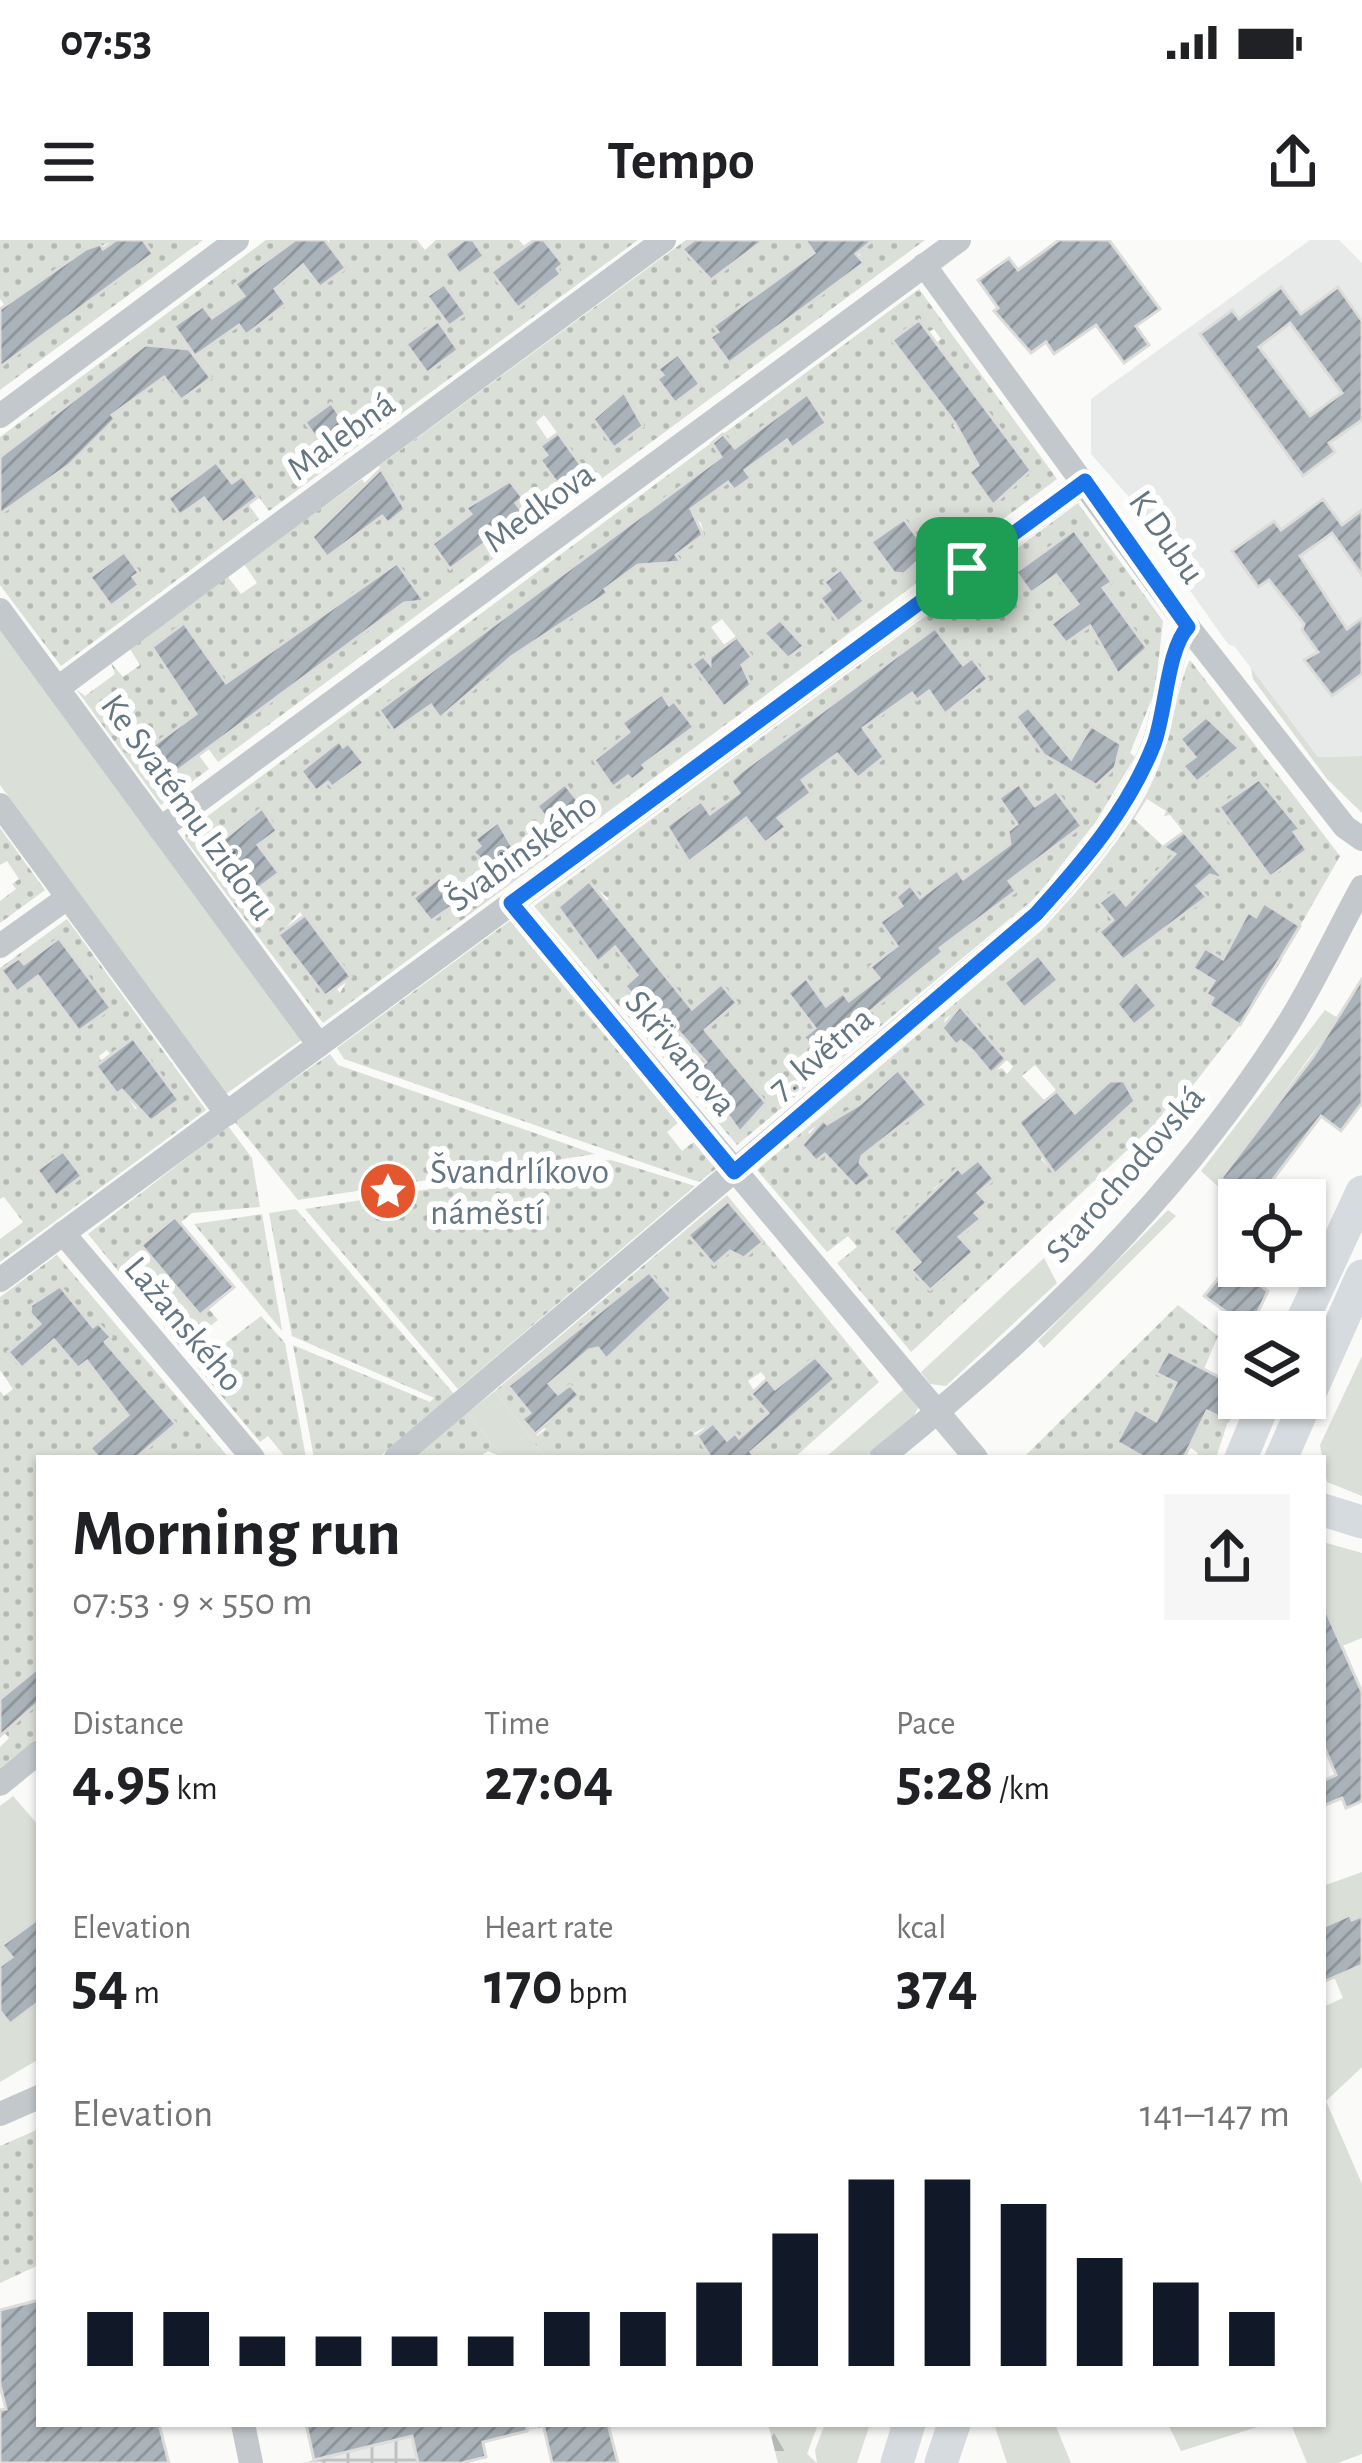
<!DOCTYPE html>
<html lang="en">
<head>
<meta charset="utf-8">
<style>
  :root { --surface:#fff; --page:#f6f6f6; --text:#202124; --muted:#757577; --accent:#111827 }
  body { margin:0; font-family:"Alegreya Sans",sans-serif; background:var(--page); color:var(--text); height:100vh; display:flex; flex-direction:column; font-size:45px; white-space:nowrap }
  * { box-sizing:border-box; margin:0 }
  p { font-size:39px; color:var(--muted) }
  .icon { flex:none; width:66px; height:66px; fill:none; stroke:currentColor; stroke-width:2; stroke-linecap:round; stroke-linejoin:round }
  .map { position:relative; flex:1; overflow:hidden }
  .drawer { position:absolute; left:36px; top:1215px; width:1290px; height:972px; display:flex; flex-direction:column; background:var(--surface); border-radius:0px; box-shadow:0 3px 9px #0004 }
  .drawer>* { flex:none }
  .fabs { position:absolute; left:1218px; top:939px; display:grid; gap:24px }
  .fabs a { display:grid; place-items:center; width:108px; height:108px; border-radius:0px; background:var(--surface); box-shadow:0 3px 9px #0004; font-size:60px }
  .pin { position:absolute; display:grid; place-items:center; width:102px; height:102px; color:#fff; margin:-51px; border-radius:24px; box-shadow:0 6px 18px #0006 }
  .round { display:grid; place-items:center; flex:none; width:126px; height:126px; border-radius:0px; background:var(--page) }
  .headline { display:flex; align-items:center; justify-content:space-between; height:204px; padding:0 36px }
  h1 { font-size:66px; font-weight:700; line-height:90px }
  .figures { display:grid; grid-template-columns:repeat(3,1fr); gap:18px; height:204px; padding:12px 36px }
  .figures div { display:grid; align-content:center }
  .figures b { font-size:60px; font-weight:700 }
  .figures small { font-size:33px; font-weight:400 }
  .figures p { font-size:33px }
  .chart { height:336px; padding:24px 36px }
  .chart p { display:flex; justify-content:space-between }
  .chart svg { width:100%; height:216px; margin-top:12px; stroke:var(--accent); stroke-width:6 }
  .status { display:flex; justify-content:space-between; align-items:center; height:84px; padding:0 60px; background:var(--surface); direction:ltr }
  .status svg { height:33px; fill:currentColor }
  header { display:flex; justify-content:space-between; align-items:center; height:156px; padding:0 36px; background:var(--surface); font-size:54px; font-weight:700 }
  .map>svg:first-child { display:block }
</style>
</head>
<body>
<div class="status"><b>07:53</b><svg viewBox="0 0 49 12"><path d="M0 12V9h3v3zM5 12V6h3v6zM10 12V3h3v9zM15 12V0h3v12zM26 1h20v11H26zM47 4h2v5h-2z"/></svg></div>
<header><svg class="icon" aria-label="menu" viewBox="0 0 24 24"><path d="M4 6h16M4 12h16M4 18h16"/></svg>Tempo<svg class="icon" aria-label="share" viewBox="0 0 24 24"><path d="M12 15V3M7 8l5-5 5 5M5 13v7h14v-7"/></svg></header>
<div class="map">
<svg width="1362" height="2223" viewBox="0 0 1362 2223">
  <defs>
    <pattern id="industrial-grid" width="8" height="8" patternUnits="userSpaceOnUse" patternTransform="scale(3)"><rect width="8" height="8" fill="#e8e9e9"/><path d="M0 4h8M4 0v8" fill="none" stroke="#c0c1c2"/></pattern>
    <pattern id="forest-firs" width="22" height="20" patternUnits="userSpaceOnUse" patternTransform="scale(3)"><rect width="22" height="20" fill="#dadfd7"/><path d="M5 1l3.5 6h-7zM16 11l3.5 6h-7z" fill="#b4b9b4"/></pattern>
    <pattern id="park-dots" width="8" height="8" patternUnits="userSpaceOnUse" patternTransform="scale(3)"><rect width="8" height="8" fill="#dadfd7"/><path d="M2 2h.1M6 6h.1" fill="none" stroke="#b4b9b4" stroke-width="1.8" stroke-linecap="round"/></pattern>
    <pattern id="building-hatch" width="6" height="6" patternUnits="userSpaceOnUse" patternTransform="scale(3)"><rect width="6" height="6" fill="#aab3b9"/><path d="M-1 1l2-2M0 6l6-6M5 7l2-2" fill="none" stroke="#8e969c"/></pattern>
  </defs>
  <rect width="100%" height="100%" fill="#fafaf8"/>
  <path fill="#e8e9e9" d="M1310,0H1339L1362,23V516L1318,517L1235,407L1228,404L1136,275V265L1091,214V159Z"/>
  <path fill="url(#industrial-grid)" d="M400,2184H622L547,2202L543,2187L484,2202L486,2217L462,2223H302L403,2199Z"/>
  <g fill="#dadfd7">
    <path d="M0,390L303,799L226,854L0,545Z"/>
    <path d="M1251,428L1318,517L1362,516V573L1327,539L1253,439Z"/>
    <path d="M1325,770L1338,778L1222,938L1248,960H1239V966L1201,931Z"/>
    <path d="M1168,970L1176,976L1044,1108L1038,1101Z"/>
    <path d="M1044,1018L1057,1043L946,1146L930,1144L921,1132Z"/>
    <path d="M1362,1116V1256L1327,1242L1320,1205Z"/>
    <path d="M905,1148L918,1168L912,1180L864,1218H825Z"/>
    <path d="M495,1151L546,1218H504L467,1173Z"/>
    <path d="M1323,1302L1362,1313V1398L1342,1406L1332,1385L1323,1388Z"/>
    <path d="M13,1556L39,1586V1819L0,1842V1566Z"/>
    <path d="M1362,1632V1676L1334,1682L1353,1728L1362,1725V1827L1326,1861L1362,1944V2214L1338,2223H1307L1291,2184H1323V1767L1343,1758L1323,1711V1646Z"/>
    <path d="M825,2184H870L857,2223H817L815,2210Z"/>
    <path d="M994,2184H1055L1071,2223H1007Z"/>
    <path d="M1168,2184H1267L1181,2211Z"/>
  </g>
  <path fill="url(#forest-firs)" d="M768,2184H818L807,2214L817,2223H778Z"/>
  <g fill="url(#park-dots)" fill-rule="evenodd">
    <path d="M0,0H116L74,17L100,53L153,15L143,0H203L0,150V127L33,102L0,59Z"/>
    <path d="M266,0H293L288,5L320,47L333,37L329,0H417L425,10L436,0H464L445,14L459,33L473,0H519L529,12L544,0H638L269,271L243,236L233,243L259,279L61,426L0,345V274L14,264L0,245V197ZM518,13L562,24L557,29L561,34L518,68L492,32ZM40,186L68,225L43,244L9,211ZM218,233L244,267L223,283L204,258L181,275L168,258Z"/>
    <path d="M686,0H694L683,9L700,31L712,21L742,16L764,0H812L815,15L837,43L863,23L854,0H925L218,522L207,507L198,514L209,529L161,565L76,449L85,456L115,434L111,423L123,437L140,425L130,409L228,337L241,354L257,343L244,324L362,239L374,257L391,245L379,226ZM544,175L584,229L560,247L540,221L547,215L541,206L548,200L536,182ZM282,403L306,436L268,463V447L252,425Z"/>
    <path d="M919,49L1057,239L323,783L185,599L186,592ZM919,80L928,92L934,89L941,99L936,103L971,150L945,170L892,101ZM982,164L1030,230L993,264L970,232L980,223L953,185ZM699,254L703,260L687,272L701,283L704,295C678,313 648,317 623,335L602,305L626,287ZM722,379L752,417L742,425L751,445L724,467L699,433L725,406L711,387ZM240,585L278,636L249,654L214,606ZM300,672L350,736L340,753L336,748L324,756L279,695Z"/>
    <path d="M1078,263L1163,381L1155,451L1130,513L1135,517L1095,583L1035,658L737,905L534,666ZM1074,290L1111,342L1103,348L1108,355L1056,321L1048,309ZM936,388L954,414L909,448L882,428ZM832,463L863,488L884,517L877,522L870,513L848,528L829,503L823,506L806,483ZM776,506L811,553L794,566L751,569L731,542ZM1056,551L1082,585L1028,627L1008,601ZM700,562L718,600L690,621L667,586ZM589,642L609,659L600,666L615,707L598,721L558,668ZM653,723L692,769L720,745L736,763L670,799L625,746ZM860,752L874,769L829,806L839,819L829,828L804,797L815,788L788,753L830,772L835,768L831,762L842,754L849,761Z"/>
    <path d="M1190,420L1340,616L1300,686L1262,666L1256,677L1248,673L1282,720L1265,746L1206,709L1214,741L1206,753L1240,785L1183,858L911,1112L837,1023L857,1007L848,996L827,1012L757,930L1041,691C1086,642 1134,589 1159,526C1169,501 1181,434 1190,420ZM1258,539L1299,588L1294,593L1306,610L1270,637L1219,568ZM1147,559L1166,571L1164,576L1170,575L1194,605L1196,644L1206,657L1187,673L1152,635L1173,615L1134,579ZM961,767L1013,827L1007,834L1002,828L990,832L976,806L970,811L961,801L956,804L943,789L945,779ZM1035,825L1081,880L1055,934L1041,919L1049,911L1045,861L1022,836ZM824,880L870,935L856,947L853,937L848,940L808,892ZM978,920L994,939L978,953L987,963L975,973L980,979L939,973L972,1013L930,1050L912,1031L920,1022L893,991L937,954L933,949L957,929L962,933Z"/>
    <path d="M0,588L45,650L0,683V661L16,649L12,644L19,639L7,621L0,625Z"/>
    <path d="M67,679L206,870L0,1022V999L23,982L4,957L0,959V728ZM59,698L110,768L86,786L45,746L31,719ZM133,798L178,860L135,869L123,850L117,853L109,831L103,835L96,827L102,822L99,816L107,810L111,815Z"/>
    <path d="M511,680L679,882L667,892L682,911L695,901L717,928L699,942L344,819L337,808Z"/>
    <path d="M330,814L338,825L595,914L298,960L234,881Z"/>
    <path d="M228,886L252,918L260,967L192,973L180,983L175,977L208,1068L218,1080L181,1108L88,994Z"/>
    <path d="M611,920L695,946L458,1149L305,969Z"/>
    <path d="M727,955L879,1142L794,1218H746L751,1212L736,1194L727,1200L713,1183L694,1193L712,1218H546L495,1151ZM815,1117L835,1139L768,1197L754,1186L768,1173L748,1141L761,1132L777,1153ZM533,1125L567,1165L538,1179L546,1189L537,1196L523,1180L530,1173L508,1146Z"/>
    <path d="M296,969L454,1154L378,1218H314L293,1105L430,1162L434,1158L292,1096L269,973Z"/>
    <path d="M262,974L282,1090V1091L194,984Z"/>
    <path d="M57,1015L229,1218H39V1427L16,1444L39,1469V1497L0,1528V1507L9,1498L0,1487V1151L4,1156L13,1149L0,1130V1057ZM60,1047L94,1087L99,1083L110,1096L98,1108L55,1099L22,1128L8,1111L27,1095L45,1090L30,1074L32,1065ZM133,1133L175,1184L90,1208L122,1180L134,1182L115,1160L121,1154L115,1147Z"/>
    <path d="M1178,1065L1218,1096L1204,1129L1176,1143L1164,1165L1207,1171L1228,1181L1216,1218H1196L1198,1213L1181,1201L1161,1218H1023Z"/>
    <path d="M261,1076L285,1103L306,1218H286L268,1196L260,1202L195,1124L201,1109L208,1117Z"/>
    <path d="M467,1173L504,1218L488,1211L478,1218H415Z"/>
    <path d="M39,1889V2025L0,2043V1906Z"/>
  </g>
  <g fill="url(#building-hatch)" stroke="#dcdcda" stroke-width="3" fill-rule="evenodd">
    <path d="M116,0H143L153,14L0,127V69L86,9L100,4L103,9Z"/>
    <path d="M295,0H325L346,28L320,47L303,25L275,49L286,64L246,95L239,85L195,116L174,86L203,66L212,78L244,56L235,44Z"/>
    <path d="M464,0H473L484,16L459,34L445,14Z"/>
    <path d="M534,0H544L563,24L557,29L561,34L518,68L491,32Z"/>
    <path d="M694,0H764L711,40L682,9Z"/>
    <path d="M805,0H873L856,14L864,23L729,123L710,97L718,92L713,86L814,13Z"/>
    <path d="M1059,0H1109L1160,69L1136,86L1149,105L1124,123L1096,85L1054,114L1046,102L1031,113L994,71L998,68L978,40L1009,18L1018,30Z"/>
    <path d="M444,44L466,74L449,86L427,56Z"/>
    <path d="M1281,47L1301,74L1338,47L1362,81V180L1329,203L1335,212L1303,236L1200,94L1232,70L1239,79ZM1290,83L1342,153L1310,176L1259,107Z"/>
    <path d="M919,80L1031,230L993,265L969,232L978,225L955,183L892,100Z"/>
    <path d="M438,81L458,110L427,133L406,104Z"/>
    <path d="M145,105L189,109L211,138L181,160L164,137L112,175L115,179L69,225L0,274V217Z"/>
    <path d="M678,114L700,144L675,163L657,139L663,135L658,129Z"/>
    <path d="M624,152L643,186L614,208L593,179Z"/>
    <path d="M807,154L826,183L792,208L787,200L745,230L751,238L734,250L728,242L691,269L703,295L676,315L681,322L638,325L605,349L608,353L511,417L440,478L431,465L394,491L379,470L721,217L712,203L723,194L735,208Z"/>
    <path d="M331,163L349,189L323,208L305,182Z"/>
    <path d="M558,193L584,229L560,247L540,220L547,215L540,206Z"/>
    <path d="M216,222L232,243L242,236L258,257L223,283L204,258L180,275L168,258Z"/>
    <path d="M381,229L405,269L388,283L382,276L327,317L312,297Z"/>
    <path d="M510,241L523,258L516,263L524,274L450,329L432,304L471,274L466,268Z"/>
    <path d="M1323,259L1342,285L1362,270V335L1332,293L1300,316L1347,389L1362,378V434L1332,456L1304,420L1318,412L1302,390L1304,384L1269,340L1258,347L1232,311L1274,281L1281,290Z"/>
    <path d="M904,279L928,312L904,334L894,333L871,302Z"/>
    <path d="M1074,290L1112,342L1103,348L1147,408L1118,434L1090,386L1066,403L1051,384L1078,364L1056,335L1031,353L1016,332Z"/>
    <path d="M124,312L139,333L133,337L139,345L111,366L90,337Z"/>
    <path d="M397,323L424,361L404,363L165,540L144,512L196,474L152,407L184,383L226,443Z"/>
    <path d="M841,329L864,361L838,382L820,358L830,350L824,342Z"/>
    <path d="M780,380L804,406L788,418L764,393Z"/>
    <path d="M935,388L963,425L972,418L988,439L945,474L929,451L917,460L912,453L863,488L884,517L858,538L837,514L802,540L811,553L778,578L786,587L765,603L746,578L689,622L667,586L701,561L710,574L739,553L731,541L742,531Z"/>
    <path d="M737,397L752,417L742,425L751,445L724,467L692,424L703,416L710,424V417Z"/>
    <path d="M662,454L669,465L674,461L694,487L643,525L646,529L632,540L628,536L613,547L594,520L629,492L622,483Z"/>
    <path d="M1028,467L1071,519L1091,486L1121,504L1115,528L1096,545L1044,515L1016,477Z"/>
    <path d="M1206,477L1239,508L1197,542L1183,526L1195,517L1180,499Z"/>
    <path d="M339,501L343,507L348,503L364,523L332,547L328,542L316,551L301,531Z"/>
    <path d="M1259,539L1300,589L1294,592L1307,610L1270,637L1219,567Z"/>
    <path d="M565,544L579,562L574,566L578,571L554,589L537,566Z"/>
    <path d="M1019,544L1035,566L1056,551L1082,586L1009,641L1016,651L940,708L943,712L817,815L804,797L815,788L788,753L806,738L826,766L843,753L849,761L879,738L870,727L897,706L880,682L902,666L896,657L910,645L920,658L957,630L963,639L1010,604L1008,591L1017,584L999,558Z"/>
    <path d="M262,568L277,591L258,605L279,633L249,655L214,607Z"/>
    <path d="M498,582L516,613L493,630L473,612L480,606L475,599Z"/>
    <path d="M1184,592L1224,639L1210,635L1197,646L1207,657L1123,720L1099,692L1113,680L1099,663L1114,651L1126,665L1175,614L1163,607Z"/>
    <path d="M440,637L458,662L431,681L413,658Z"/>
    <path d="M589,641L692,769L721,744L737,763L705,790L766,863L740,892L696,830L706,822L679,792L670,799L625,746L637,735L615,707L598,722L558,667Z"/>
    <path d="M1264,663L1300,686L1240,785L1209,765L1213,758L1206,754L1214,741L1193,728L1205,708L1223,719L1248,672L1256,677Z"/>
    <path d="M305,675L351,737L325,756L278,695Z"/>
    <path d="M59,698L111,768L79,791L38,736L17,752L1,730L19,718L24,724Z"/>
    <path d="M1038,715L1058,740L1024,768L1004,743Z"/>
    <path d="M1362,739V863L1341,891L1321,876L1271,942L1295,960H1248L1221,938L1313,817Z"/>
    <path d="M1136,741L1157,766L1134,785L1117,764Z"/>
    <path d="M960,766L1006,819L991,833L972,810L961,801L956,805L942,788Z"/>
    <path d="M133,798L179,860L151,881L122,850L117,854L96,826Z"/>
    <path d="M898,830L927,865L862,916L860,923L871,936L856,947L825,914L816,921L802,905L823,880L827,884L860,864Z"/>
    <path d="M1110,841H1124L1135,861L1055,934L1019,882L1057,851L1075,873Z"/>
    <path d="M63,911L82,936L56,956L37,930Z"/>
    <path d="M978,920L994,939L978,953L987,963L975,973L981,979L959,997L973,1012L930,1050L911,1030L920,1022L893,991L958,928L962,933Z"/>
    <path d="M728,961L763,1002L744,1018L730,1011L714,1025L688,995Z"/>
    <path d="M175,977L234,1047L200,1075L141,1005Z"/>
    <path d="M1230,1024L1268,1051L1250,1089L1204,1056Z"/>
    <path d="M649,1032L671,1058L606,1119L598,1108L589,1110L549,1144L558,1154L570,1145L579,1155L535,1194L522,1179L530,1173L508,1146Z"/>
    <path d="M60,1046L93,1087L98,1083L111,1097L105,1102L176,1184L136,1218H99L90,1208L128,1175L87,1121L78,1128L54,1100L22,1128L8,1112L40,1084L30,1073L31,1065Z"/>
    <path d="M1168,1111L1239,1147V1159L1228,1181L1207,1171L1184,1218H1145L1117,1202L1135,1169L1156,1181L1176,1143L1156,1133Z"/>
    <path d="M815,1117L835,1139L751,1212L756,1218H705L709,1215L697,1196L713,1183L727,1200L735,1193L739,1198L768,1173L751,1154L767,1139L775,1149Z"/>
    <path d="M1323,1364L1362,1452V1561L1346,1568L1342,1558L1323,1566V1541L1336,1535L1323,1504Z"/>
    <path d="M39,1427V1462L0,1496V1459Z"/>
    <path d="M1350,1675L1352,1680L1362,1676V1725L1323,1742V1687Z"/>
    <path d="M39,1678V1762L10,1784L0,1771V1726L12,1717L2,1705Z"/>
    <path d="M39,2060V2184H159L169,2223H0V2170L6,2169L0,2145V2070Z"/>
    <path d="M306,2184H527V2191L483,2202L486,2217L462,2223H418L412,2196L314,2220Z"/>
    <path d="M543,2184H608L618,2223H552Z"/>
  </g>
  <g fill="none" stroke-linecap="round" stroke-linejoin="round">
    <g stroke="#c3c8cc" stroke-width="24">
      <path d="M924,25L1188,387L1345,587L1362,599"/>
      <path d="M0,176L237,0"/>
      <path d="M0,370L319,805"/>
      <path d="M58,448L664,0"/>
      <path d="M0,565L227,874"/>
      <path d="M160,589L959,0"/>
      <path d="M511,663L976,1218"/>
      <path d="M0,706L67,658"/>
      <path d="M63,993L253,1218"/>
      <path d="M0,1040L1085,241"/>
      <path d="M396,1218L1036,674C1084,622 1128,570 1154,503C1166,471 1167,410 1188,387"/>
      <path d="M881,1218C1035,1095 1182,953 1288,784C1315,741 1337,692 1362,647"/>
      <path d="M0,1544L39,1512"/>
      <path d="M0,1874L39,1857"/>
      <path d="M243,2184L251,2223"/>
    </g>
    <g stroke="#d6dbdf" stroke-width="33">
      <path d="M1297,1092L1362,952"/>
      <path d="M1241,1218L1266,1158"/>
      <path d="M1281,1218L1362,1036"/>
      <path d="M1323,1270L1362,1282"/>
      <path d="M897,2223L909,2184"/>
      <path d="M941,2223L954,2184"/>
    </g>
  </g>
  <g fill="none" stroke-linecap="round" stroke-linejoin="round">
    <g stroke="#fff" stroke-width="24">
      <path id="route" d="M1085,241L1188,387C1167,409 1166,472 1154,504C1128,570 1083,622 1036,674L734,932L511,663Z"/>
    </g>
    <use href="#route" stroke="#1a73e8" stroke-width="15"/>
  </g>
  <defs>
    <g id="sight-disc" transform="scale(3)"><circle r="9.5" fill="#e4572e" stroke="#fff"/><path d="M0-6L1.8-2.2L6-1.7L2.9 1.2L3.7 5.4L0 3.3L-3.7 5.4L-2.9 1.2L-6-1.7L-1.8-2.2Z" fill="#fff"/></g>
  </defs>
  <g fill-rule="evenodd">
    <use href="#sight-disc" x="388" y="951"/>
  </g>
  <g text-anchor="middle" stroke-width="12" stroke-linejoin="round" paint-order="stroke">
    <g font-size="36" fill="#657683" stroke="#fff">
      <text transform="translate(340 195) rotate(-36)" y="13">Malebná</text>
      <text transform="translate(538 266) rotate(-36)" y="13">Medkova</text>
      <text transform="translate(1168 296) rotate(55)" y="13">K Dubu</text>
      <text transform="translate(189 566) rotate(54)" y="13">Ke Svatému Izidoru</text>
      <text transform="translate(521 611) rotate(-36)" y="13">Švabinského</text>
      <text transform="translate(682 812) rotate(50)" y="13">Skřivanova</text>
      <text transform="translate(820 812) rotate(-40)" y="13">7. května</text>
      <text transform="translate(1124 933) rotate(-49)" y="13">Starochodovská</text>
      <text transform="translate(185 1083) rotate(50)" y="13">Lažanského</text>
    </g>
    <g font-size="36" fill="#657683" stroke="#fff" text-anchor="start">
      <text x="430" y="943">Švandrlíkovo<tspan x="430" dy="41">náměstí</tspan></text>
    </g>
  </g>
</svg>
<div class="fabs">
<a><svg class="icon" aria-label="locate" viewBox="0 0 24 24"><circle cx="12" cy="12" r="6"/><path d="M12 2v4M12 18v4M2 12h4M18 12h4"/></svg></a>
<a><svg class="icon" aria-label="layers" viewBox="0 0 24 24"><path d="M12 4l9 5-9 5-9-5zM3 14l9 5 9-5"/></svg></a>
</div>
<div class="pin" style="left:967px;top:328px;background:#1e9e55"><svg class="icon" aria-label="arrive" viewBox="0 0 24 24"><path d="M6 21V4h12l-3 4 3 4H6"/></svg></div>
<section class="drawer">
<div class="headline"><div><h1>Morning run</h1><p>07:53 · 9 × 550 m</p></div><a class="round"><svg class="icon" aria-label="share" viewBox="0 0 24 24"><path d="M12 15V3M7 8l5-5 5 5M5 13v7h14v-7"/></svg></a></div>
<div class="figures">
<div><p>Distance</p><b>4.95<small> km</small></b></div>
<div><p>Time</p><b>27:04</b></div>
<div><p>Pace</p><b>5:28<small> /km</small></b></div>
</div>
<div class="figures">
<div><p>Elevation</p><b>54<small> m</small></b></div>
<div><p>Heart rate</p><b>170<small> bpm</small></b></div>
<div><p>kcal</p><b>374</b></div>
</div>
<div class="chart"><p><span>Elevation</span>141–147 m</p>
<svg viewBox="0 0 160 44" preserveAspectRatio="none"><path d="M5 44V33M15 44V33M25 44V38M35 44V38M45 44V38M55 44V38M65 44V33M75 44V33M85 44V27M95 44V17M105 44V6M115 44V6M125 44V11M135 44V22M145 44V27M155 44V33"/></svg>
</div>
</section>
</div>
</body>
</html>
